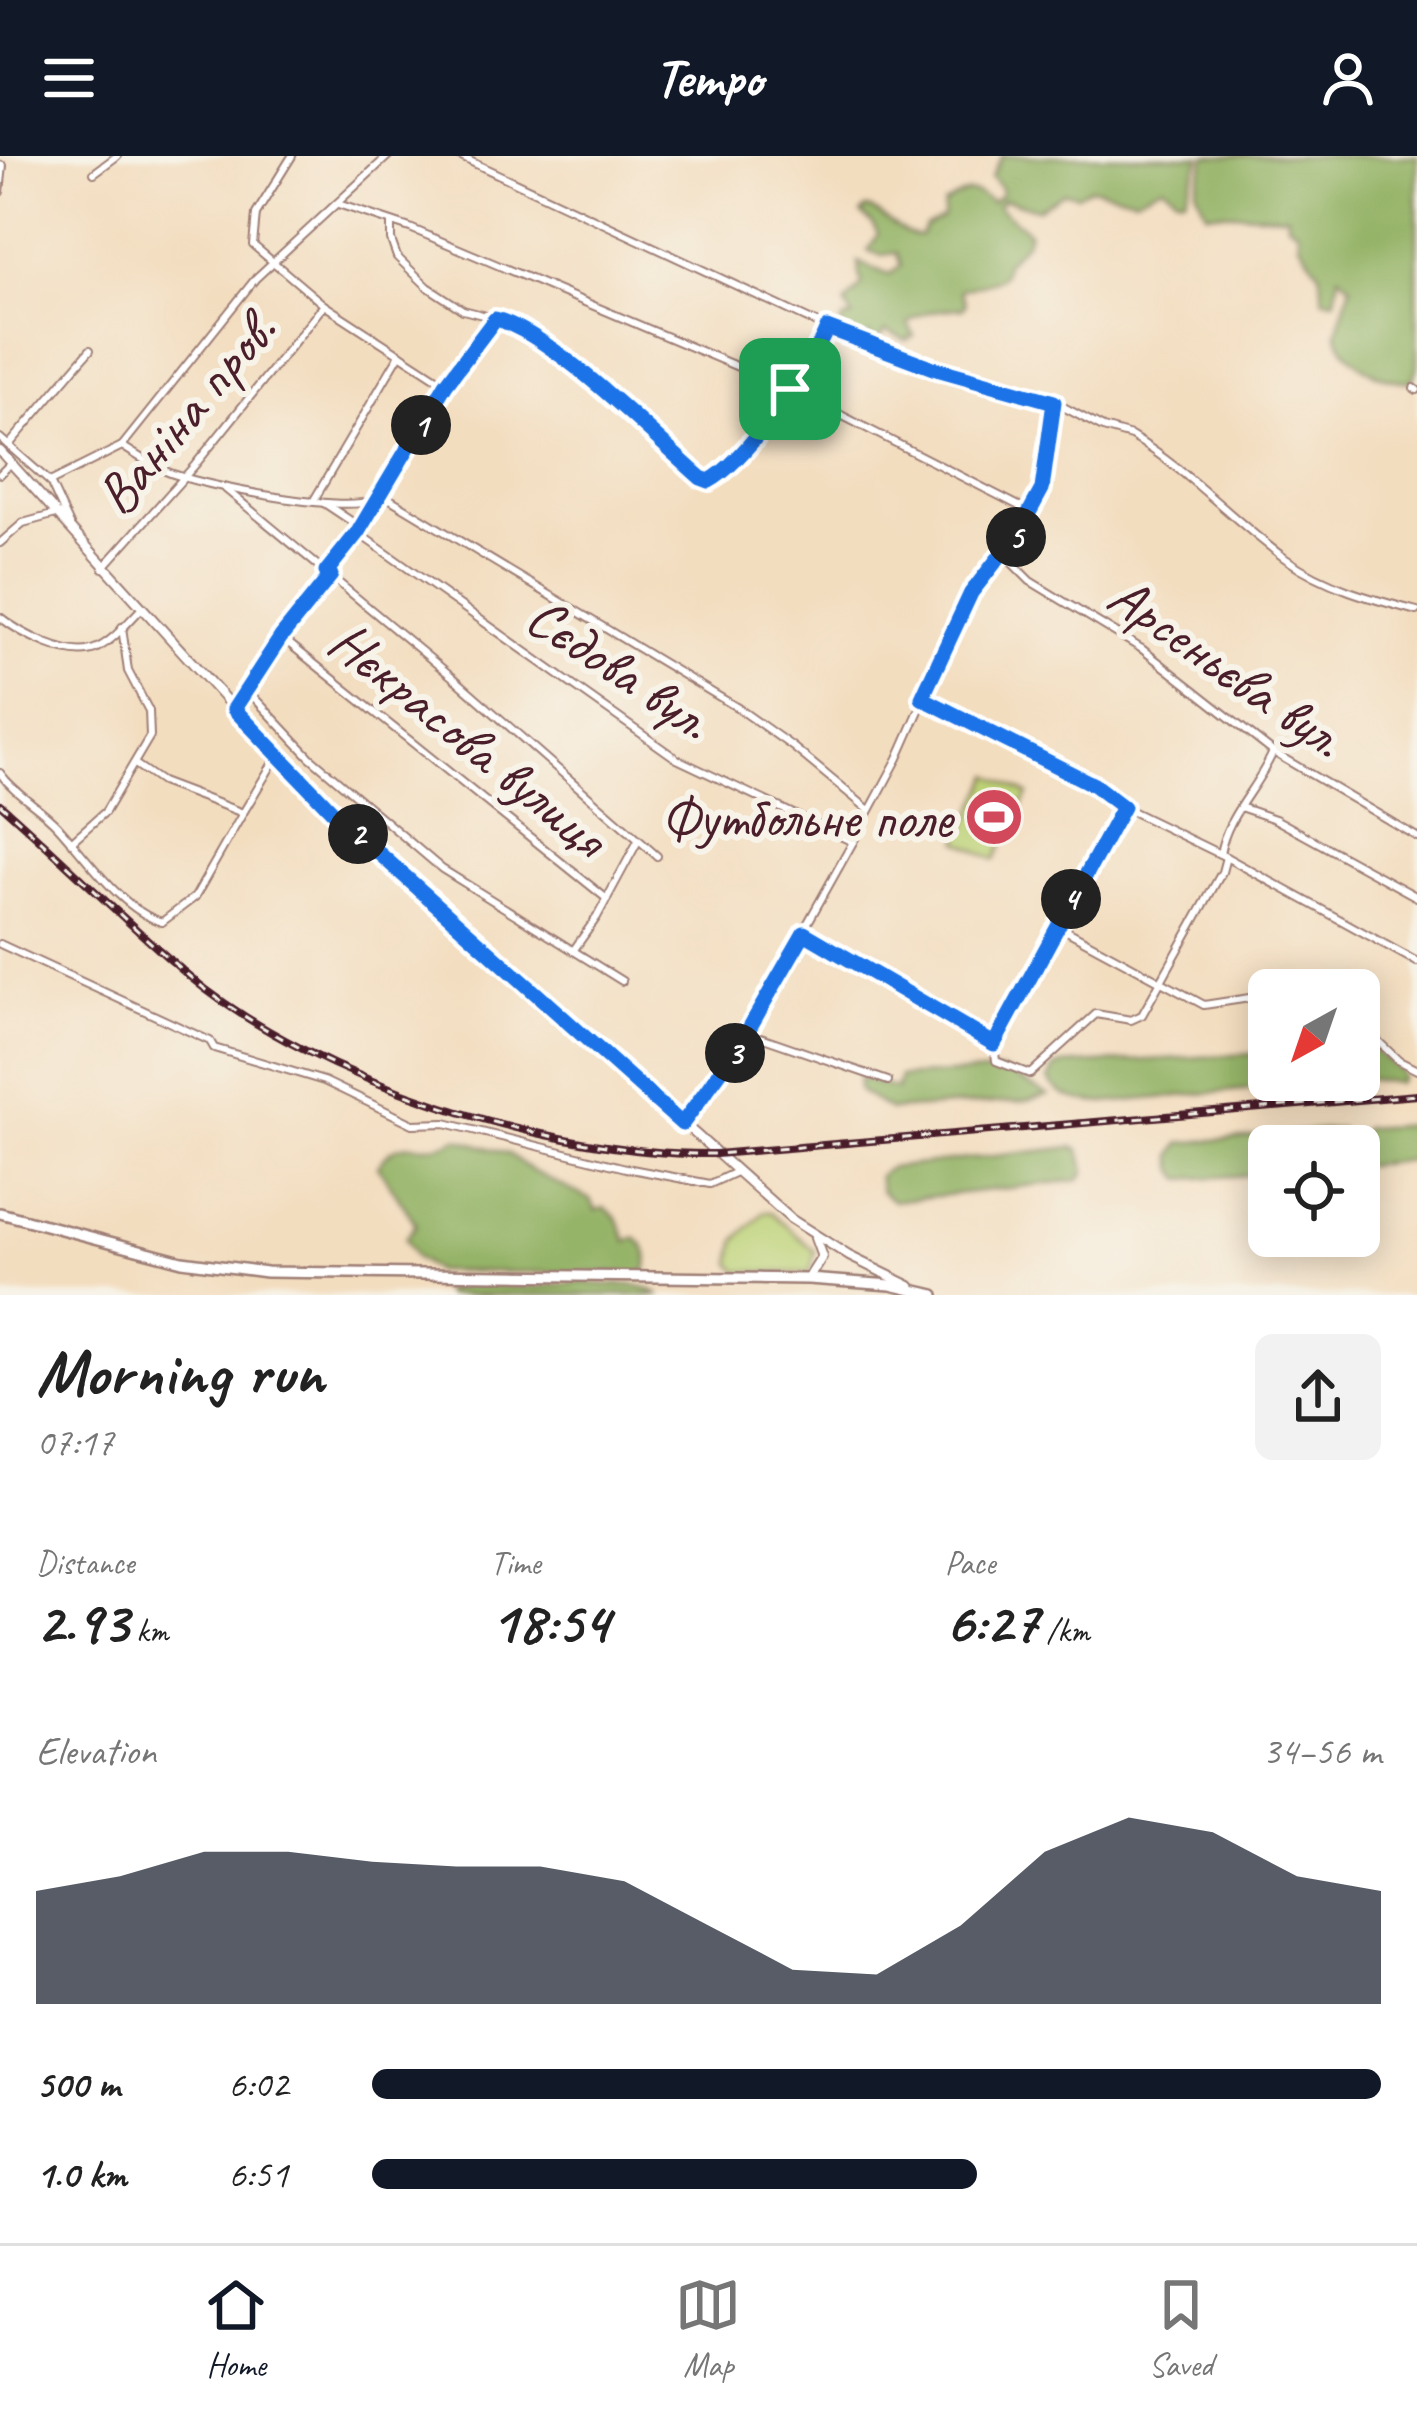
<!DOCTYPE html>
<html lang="en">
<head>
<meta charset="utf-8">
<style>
  :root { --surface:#fff; --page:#f2f2f2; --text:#222; --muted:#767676; --line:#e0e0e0; --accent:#111827 }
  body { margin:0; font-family:Caveat,sans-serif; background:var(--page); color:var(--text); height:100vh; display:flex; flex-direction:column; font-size:45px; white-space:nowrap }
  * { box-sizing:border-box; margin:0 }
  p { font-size:39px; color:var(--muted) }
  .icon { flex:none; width:66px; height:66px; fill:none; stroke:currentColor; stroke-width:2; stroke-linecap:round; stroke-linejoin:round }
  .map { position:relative; height:1139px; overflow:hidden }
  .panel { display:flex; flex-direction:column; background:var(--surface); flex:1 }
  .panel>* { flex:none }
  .needle { width:78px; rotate:220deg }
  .buttons { position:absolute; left:1248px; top:813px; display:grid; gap:24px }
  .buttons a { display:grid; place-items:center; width:132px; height:132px; border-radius:18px; background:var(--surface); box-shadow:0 6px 30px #0003; font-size:60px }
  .pin { position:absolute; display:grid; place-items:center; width:102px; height:102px; color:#fff; margin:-51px; border-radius:24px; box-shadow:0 6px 18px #0006 }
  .km { position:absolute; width:60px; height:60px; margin:-30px; border-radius:50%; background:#222; color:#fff; font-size:33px; line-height:60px; text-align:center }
  .round { display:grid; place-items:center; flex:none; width:126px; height:126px; border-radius:18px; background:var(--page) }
  .headline { display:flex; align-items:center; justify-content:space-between; height:204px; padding:0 36px }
  h1 { font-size:66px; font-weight:700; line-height:90px }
  .metrics { display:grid; grid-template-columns:repeat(3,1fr); gap:18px; height:204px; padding:12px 36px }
  .metrics div { display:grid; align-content:center }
  .metrics b { font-size:60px; font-weight:700 }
  .metrics small { font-size:33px; font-weight:400 }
  .metrics p { font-size:33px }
  .chart { height:336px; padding:24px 36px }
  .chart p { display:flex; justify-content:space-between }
  .chart svg { width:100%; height:216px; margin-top:12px; fill:var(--accent); opacity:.7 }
  ul { padding:0 36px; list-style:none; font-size:39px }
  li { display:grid; grid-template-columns:192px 144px 1fr; align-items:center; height:90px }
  li i { height:30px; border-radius:15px; background:var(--accent) }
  header { display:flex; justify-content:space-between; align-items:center; height:156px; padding:0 36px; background:var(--accent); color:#fff; font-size:54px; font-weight:700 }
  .dock { display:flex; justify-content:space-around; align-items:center; height:168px; border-top:3px solid var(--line); background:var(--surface); font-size:33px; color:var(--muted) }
  .dock a { display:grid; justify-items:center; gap:6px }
  .dock .active { color:var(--accent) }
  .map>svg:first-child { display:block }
</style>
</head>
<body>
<header><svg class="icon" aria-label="menu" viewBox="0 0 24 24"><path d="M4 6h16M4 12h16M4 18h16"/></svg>Tempo<svg class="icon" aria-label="person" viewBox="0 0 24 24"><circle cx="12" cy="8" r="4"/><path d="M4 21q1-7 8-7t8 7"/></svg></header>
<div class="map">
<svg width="1417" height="1139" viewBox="0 0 1417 1139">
  <rect width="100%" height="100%" fill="#f7f3e8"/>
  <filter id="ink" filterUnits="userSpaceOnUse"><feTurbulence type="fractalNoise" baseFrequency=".00833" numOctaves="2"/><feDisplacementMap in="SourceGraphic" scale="24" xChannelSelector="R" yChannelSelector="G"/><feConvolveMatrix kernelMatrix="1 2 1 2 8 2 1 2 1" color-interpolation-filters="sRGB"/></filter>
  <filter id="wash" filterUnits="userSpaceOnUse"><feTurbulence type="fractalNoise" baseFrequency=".004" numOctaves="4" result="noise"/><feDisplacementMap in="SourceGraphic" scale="48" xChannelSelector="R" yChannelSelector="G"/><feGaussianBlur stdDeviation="2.7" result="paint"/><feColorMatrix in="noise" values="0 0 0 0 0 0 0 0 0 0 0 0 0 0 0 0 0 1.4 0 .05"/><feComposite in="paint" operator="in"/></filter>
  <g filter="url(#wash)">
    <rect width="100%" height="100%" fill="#f3ddbf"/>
    <g fill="#bcd276" stroke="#837850" stroke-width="3">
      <path d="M991,619L1028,638L995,704L959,685Z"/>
      <path d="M764,1056H771L815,1095L810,1117L739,1115L732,1108L736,1084Z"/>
    </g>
    <g fill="#95b467" stroke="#706a49" stroke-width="3">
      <path d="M1002,0H1201L1185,41L1177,40L1163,29L1135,42L1091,31L1077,39L1064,36L1037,53L1004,43L997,50L1029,76L1026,85L1005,107L1003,118L998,123L960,134L966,148L963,152C942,154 923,153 908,167L914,180L906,184L886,175L878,184L868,179L862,182L841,170L843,164L853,161L845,148L862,129L858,106L889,119L901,110L897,97L881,99L868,95L878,79L873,68L861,58L867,52C887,58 899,80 920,80L926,70L943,62L944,49C962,36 972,30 991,46L1001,39V32L991,22Z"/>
      <path d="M1206,0H1417V211L1412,225C1383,227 1346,206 1337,177L1351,129L1339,119L1335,144L1323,142L1320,116L1299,87L1298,74L1287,67V59L1206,56L1196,33Z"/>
      <path d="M1359,881L1399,915L1401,921L1397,927L1359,922Z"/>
      <path d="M1269,897V924H1347L1105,947C1083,946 1061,944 1049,924L1055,912L1063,909Z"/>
      <path d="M1004,915L1048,939L1027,945L890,954L859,935V922L897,933L900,921Z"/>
      <path d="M1417,969V1003L1366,1010L1362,1007L1361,975L1365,972Z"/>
      <path d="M1341,973L1344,990H1269V1018L1183,1023L1176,1015L1173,999L1181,987Z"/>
      <path d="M457,982L509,998L532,1015L591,1044L596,1054L605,1052L617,1062L627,1085L635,1082C648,1089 650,1105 645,1117L435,1115L415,1101L405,1083L416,1069L414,1065L378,1010C401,972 424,1002 457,982Z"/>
      <path d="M1073,991L1080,994L1085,1016L1079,1024L893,1045L881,1035L878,1020L889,1012Z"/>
      <path d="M582,1126C606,1133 642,1122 658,1139H446L443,1135L454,1129L537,1131Z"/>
    </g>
  </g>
  <g filter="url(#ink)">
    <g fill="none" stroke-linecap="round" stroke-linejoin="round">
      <g stroke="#9e7e75" stroke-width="10">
        <g id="street">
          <path d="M292,0L256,58L253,89L324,149L446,228"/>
          <path d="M459,0L827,172L933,212L1054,246L1103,272L1131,280C1187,313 1233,365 1286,403C1326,431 1371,443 1417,455"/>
          <path d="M0,9L3,10L0,36"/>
          <path d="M94,17L117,0"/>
          <path d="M338,48L410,72L790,233L1031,356"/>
          <path d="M391,66V84L397,101L428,131L463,154L506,165L538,185L595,228L701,322L709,325C745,307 811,210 827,172"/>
          <path d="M1414,232L1417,234"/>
          <path d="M0,282L50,326L70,369"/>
          <path d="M9,289L90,194"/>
          <path d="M122,290C138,300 155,312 173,318C213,331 335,356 372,345"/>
          <path d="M0,318L11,307"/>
          <path d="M50,326L122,290L256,122L388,0"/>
          <path d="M223,331L455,523L657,700"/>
          <path d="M380,337L738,552L793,591L869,654"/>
          <path d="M314,344L400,198"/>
          <path d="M324,347L360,371"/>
          <path d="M358,377L677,603L853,686"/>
          <path d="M0,387L23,367L56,358"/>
          <path d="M1010,389L1012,407L1030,425L1142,493L1273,596L1417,681"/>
          <path d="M103,412L195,309L324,149"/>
          <path d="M326,416L358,377L446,228L495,163"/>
          <path d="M0,461C20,477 71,505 97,492C114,484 128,466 141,453"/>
          <path d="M281,481L607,743"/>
          <path d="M247,534L310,601L442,713L622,825"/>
          <path d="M922,542L1093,629L1123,651L1226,701L1417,806"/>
          <path d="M234,553L263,507L330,420"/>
          <path d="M0,617C15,638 39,650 57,669C85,699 121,754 162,766L195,741L243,657L161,626L135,608"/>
          <path d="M1240,651L1275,663L1417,741"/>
          <path d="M243,657L277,600"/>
          <path d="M71,686L105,656L150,580L149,555L128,515L122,471"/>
          <path d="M1220,698C1227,658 1257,633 1273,596"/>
          <path d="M1056,769L1204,849L1269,839"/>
          <path d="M804,777L994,888L996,905L1030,918L1096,858L1131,864L1142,859L1222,716L1226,701"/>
          <path d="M0,788L210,885L214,892L324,925L413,968L445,967L626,1012L710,1028L736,1016"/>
          <path d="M573,795L597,761L638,685"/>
          <path d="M1359,867L1399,905L1417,914"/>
          <path d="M746,876L888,925"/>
          <path d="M994,888L1123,651"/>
          <path d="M682,968L713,930L739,890L853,686L898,602L971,437L1019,378L1037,344L1044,323L1054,246"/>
        </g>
      </g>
      <g stroke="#9e7e75" stroke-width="12">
        <g id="secondary">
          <path d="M0,295L277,600L335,657L791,1063L849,1100L910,1130"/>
          <path d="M808,1123L822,1101L815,1082"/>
        </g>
      </g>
      <g stroke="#9e7e75" stroke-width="14">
        <path id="primary" d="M0,1057L182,1105L266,1116L808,1123L891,1129L934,1139"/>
      </g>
      <use href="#street" stroke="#fff" stroke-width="6"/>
      <use href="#secondary" stroke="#fff" stroke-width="8"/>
      <use href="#primary" stroke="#fff" stroke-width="9"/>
      <g stroke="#4a1f2b" stroke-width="8">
        <path id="rail" d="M0,648C64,704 124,765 189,820C314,925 554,1001 716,998L1417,939"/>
      </g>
      <use href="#rail" stroke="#f7f3e8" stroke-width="3" stroke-dasharray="9" stroke-linecap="butt"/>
    </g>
  </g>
  <g fill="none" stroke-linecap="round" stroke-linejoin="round" filter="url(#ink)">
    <g stroke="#fff" stroke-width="24">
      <path id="route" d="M495,163C550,175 656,283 701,322L709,325C744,307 812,210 827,172L933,212L1054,246L1042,333L1018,377L971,437L922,542L1094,629L1123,651L994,888L804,777L739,890L682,968L334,657L234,553L281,481L331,419L326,416L358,376L446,228Z"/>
    </g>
    <use href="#route" stroke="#1a73e8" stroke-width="15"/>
  </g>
  <defs>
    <g id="stadium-disc" transform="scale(3)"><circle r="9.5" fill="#d1495b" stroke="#f7f3e8"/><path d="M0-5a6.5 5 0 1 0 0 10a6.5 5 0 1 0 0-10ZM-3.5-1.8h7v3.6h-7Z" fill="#fff"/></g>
  </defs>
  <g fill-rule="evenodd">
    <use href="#stadium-disc" x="994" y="661"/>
  </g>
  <g text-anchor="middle" stroke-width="12" stroke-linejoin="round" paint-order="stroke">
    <g font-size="57" fill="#4a1f2b" stroke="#f7f3e8">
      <text transform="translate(185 256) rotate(-50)" y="20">Ваніна пров.</text>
      <text transform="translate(1227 510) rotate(35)" y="20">Арсеньєва вул.</text>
      <text transform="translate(620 511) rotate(34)" y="20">Сєдова вул.</text>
      <text transform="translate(469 582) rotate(39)" y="20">Нєкрасова вулиця</text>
    </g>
    <g font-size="57" fill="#4a1f2b" stroke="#f7f3e8" text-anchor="end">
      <text x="952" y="681">Футбольне поле</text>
    </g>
  </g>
</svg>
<div class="buttons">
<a><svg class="needle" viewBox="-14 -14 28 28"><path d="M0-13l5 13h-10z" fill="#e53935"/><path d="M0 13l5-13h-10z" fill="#767676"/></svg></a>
<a><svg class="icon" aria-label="locate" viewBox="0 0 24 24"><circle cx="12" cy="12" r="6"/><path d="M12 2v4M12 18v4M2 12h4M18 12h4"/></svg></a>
</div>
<div class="pin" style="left:790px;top:233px;background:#1e9e55"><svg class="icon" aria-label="arrive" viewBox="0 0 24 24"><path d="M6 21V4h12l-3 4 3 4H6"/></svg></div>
<b class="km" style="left:421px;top:269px">1</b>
<b class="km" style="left:358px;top:678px">2</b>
<b class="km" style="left:735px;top:897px">3</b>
<b class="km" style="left:1071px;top:743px">4</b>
<b class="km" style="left:1016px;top:381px">5</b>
</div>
<section class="panel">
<div class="headline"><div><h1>Morning run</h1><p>07:17</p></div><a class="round"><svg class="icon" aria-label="share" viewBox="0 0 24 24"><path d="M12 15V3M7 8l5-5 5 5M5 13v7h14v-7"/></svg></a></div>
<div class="metrics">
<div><p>Distance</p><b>2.93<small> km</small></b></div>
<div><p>Time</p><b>18:54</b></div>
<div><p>Pace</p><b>6:27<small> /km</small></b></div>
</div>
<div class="chart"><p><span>Elevation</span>34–56 m</p>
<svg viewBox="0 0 160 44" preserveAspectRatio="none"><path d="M0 44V21L10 18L20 13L30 13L40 15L50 16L60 16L70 19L80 28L90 37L100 38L110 28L120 13L130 6L140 9L150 18L160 21V44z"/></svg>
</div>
<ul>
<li><b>500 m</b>6:02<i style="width:100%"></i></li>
<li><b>1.0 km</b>6:51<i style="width:60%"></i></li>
</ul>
</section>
<nav class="dock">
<a class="active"><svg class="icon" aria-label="home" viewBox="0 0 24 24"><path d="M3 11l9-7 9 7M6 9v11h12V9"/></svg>Home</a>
<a><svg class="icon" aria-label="map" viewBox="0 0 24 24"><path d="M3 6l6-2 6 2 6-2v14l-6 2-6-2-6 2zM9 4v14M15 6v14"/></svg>Map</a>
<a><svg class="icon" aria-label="saved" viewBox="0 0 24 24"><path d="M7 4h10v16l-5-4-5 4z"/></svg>Saved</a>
</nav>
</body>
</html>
